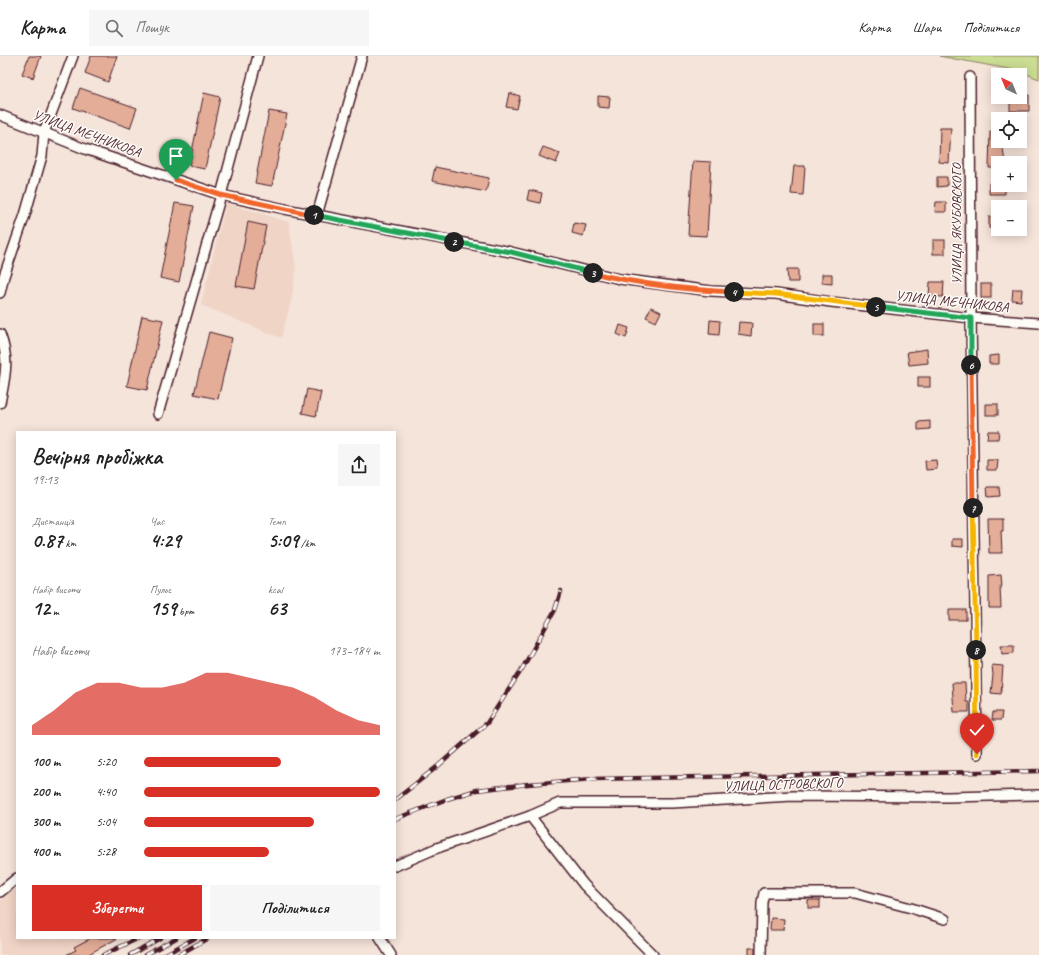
<!DOCTYPE html>
<html lang="uk">
<head>
<meta charset="utf-8">
<style>
  :root { --surface:#fff; --page:#f6f6f6; --text:#222; --muted:#767676; --line:#e0e0e0; --accent:#d93025 }
  body { margin:0; font-family:Caveat,sans-serif; background:var(--page); color:var(--text); height:100vh; display:flex; flex-direction:column; font-size:15px; white-space:nowrap }
  * { box-sizing:border-box; margin:0 }
  p { font-size:13px; color:var(--muted) }
  .icon { flex:none; width:22px; height:22px; fill:none; stroke:currentColor; stroke-width:2; stroke-linecap:round; stroke-linejoin:round }
  .map { position:relative; flex:1; overflow:hidden }
  .details { position:absolute; left:16px; top:375px; width:380px; height:508px; display:flex; flex-direction:column; background:var(--surface); border-radius:0px; box-shadow:0 2px 10px #0003 }
  .details>* { flex:none }
  .needle { width:26px; rotate:317deg }
  .controls { position:absolute; left:991px; top:12px; display:grid; gap:8px }
  .controls a { display:grid; place-items:center; width:36px; height:36px; border-radius:0px; background:var(--surface); box-shadow:0 2px 10px #0003; font-size:20px }
  .pin { position:absolute; display:grid; place-items:center; width:34px; height:34px; color:#fff; margin:-41px -17px; border-radius:50% 50% 50% 0; rotate:-45deg; box-shadow:0 0 4px #0007 }
  .pin .icon { rotate:45deg }
  .km { position:absolute; width:20px; height:20px; margin:-10px; border-radius:50%; background:#222; color:#fff; font-size:11px; line-height:20px; text-align:center }
  .round { display:grid; place-items:center; flex:none; width:42px; height:42px; border-radius:0px; background:var(--page) }
  .summary { display:flex; align-items:center; justify-content:space-between; height:68px; padding:0 16px }
  h1 { font-size:22px; font-weight:700; line-height:30px }
  .metrics { display:grid; grid-template-columns:repeat(3,1fr); gap:6px; height:68px; padding:4px 16px }
  .metrics div { display:grid; align-content:center }
  .metrics b { font-size:20px; font-weight:700 }
  .metrics small { font-size:11px; font-weight:400 }
  .metrics p { font-size:11px }
  .chart { height:112px; padding:8px 16px }
  .chart p { display:flex; justify-content:space-between }
  .chart svg { width:100%; height:72px; margin-top:4px; fill:var(--accent); opacity:.7 }
  .cta { display:flex; gap:8px; margin-top:auto; padding:8px 16px }
  .cta a { flex:1; height:46px; border-radius:0px; background:var(--accent); color:#fff; font-size:16px; font-weight:700; line-height:46px; text-align:center }
  .cta a+a { background:var(--page); color:var(--text) }
  ul { padding:0 16px; list-style:none; font-size:13px }
  li { display:grid; grid-template-columns:64px 48px 1fr; align-items:center; height:30px }
  li i { height:10px; border-radius:5px; background:var(--accent) }
  header { display:flex; align-items:center; gap:24px; box-sizing:border-box; height:56px; padding:0 20px; background:var(--surface); border-bottom:1px solid var(--line) }
  header strong { font-size:19px }
  nav { display:flex; gap:22px; margin-inline-start:auto; font-size:14px }
  .search { width:280px; height:36px; background:var(--page); display:flex; align-items:center; gap:10px; box-sizing:border-box; padding:0 14px; border-radius:0px; color:var(--muted); font-size:15px }
  .map>svg:first-child { display:block }
</style>
</head>
<body>
<header>
<strong>Карта</strong>
<div class="search"><svg class="icon" aria-label="search" viewBox="0 0 24 24"><circle cx="10" cy="10" r="6"/><path d="M15 15l6 6"/></svg>Пошук</div>
<nav><a>Карта</a><a>Шари</a><a>Поділитися</a></nav>
</header>
<div class="map">
<svg width="1039" height="899" viewBox="0 0 1039 899">
  <rect width="100%" height="100%" fill="#f5e4da"/>
  <filter id="ink" filterUnits="userSpaceOnUse"><feTurbulence type="fractalNoise" baseFrequency=".025" numOctaves="2"/><feDisplacementMap in="SourceGraphic" scale="8" xChannelSelector="R" yChannelSelector="G"/><feConvolveMatrix kernelMatrix="1 2 1 2 8 2 1 2 1" color-interpolation-filters="sRGB"/></filter>
  <g filter="url(#ink)">
    <g fill="#f0d4c6">
      <path d="M226,147L289,166L296,214L291,246L281,282L201,249Z"/>
      <path d="M17,829V882H117L85,899H0V845Z"/>
    </g>
    <path fill="#cadd92" stroke="#8a7e5e" d="M939,0H1039V23L1019,15Z"/>
    <g fill="#e3ad98" stroke="#4a1f2b">
      <path d="M29,0H41L33,22L22,18Z"/>
      <path d="M91,0H117L108,26L85,17Z"/>
      <path d="M80,32L137,52L130,72L73,52Z"/>
      <path d="M204,37L220,41L205,113L189,110Z"/>
      <path d="M509,37L520,40L517,53L506,51Z"/>
      <path d="M1020,39H1029V55H1010V41H1020Z"/>
      <path d="M598,40L610,41L609,52L598,51Z"/>
      <path d="M269,55L287,58L272,130L255,127Z"/>
      <path d="M940,72H951L949,107L939,106Z"/>
      <path d="M990,76H998V85H1002L1005,107H998V112H989Z"/>
      <path d="M543,91L560,97L556,107L539,100Z"/>
      <path d="M693,105L711,106L707,180L688,179Z"/>
      <path d="M794,110H805L803,139L791,138Z"/>
      <path d="M435,111L489,122L486,136L432,125Z"/>
      <path d="M937,121H947V130L937,131Z"/>
      <path d="M989,127H998V129H1005V138H989Z"/>
      <path d="M529,134L542,137L540,147L527,144Z"/>
      <path d="M936,146H946V156H935Z"/>
      <path d="M175,147L194,150L179,226L160,222Z"/>
      <rect x="989" y="161" width="9" height="11"/>
      <path d="M248,166L266,170L254,233L236,230Z"/>
      <path d="M574,167L586,169L583,180L572,177Z"/>
      <rect x="933" y="184" width="12" height="14"/>
      <path d="M787,213H798V226H788Z"/>
      <path d="M822,218H832V228L822,227Z"/>
      <path d="M930,226H944L943,241L929,240Z"/>
      <rect x="981" y="228" width="10" height="14"/>
      <path d="M1013,233H1022L1021,245L1012,244Z"/>
      <path d="M651,251L661,256L656,266L646,261Z"/>
      <path d="M142,260L163,264L147,334L127,330Z"/>
      <path d="M710,264L720,265L719,279L709,278Z"/>
      <path d="M739,266L752,267L751,280L738,278Z"/>
      <rect x="814" y="268" width="10" height="12"/>
      <path d="M620,269L629,272L626,282L617,278Z"/>
      <path d="M209,276L232,282L218,343L194,338Z"/>
      <path d="M927,293L928,307L909,309L907,296Z"/>
      <path d="M999,299V308H989V300Z"/>
      <rect x="918" y="321" width="12" height="10"/>
      <path d="M307,333L321,336L316,360L302,357Z"/>
      <rect x="986" y="348" width="12" height="11"/>
      <path d="M930,365V373L918,374V366Z"/>
      <path d="M988,375H999L998,383H987Z"/>
      <path d="M936,404L937,413L926,414L925,405Z"/>
      <path d="M987,404H998L997,414H987Z"/>
      <path d="M987,431H999L1000,440L988,441Z"/>
      <path d="M988,463H1003V475H1001L1002,497H989Z"/>
      <path d="M952,483H963V491L952,490Z"/>
      <path d="M1001,519L1002,530H1000L1001,552H989V520Z"/>
      <rect x="949" y="554" width="17" height="10"/>
      <path d="M1001,589H1014V597L1002,598Z"/>
      <path d="M992,609L1003,610L1001,638L991,637L993,619Z"/>
      <path d="M952,627H965L966,646H969V656H954Z"/>
      <path d="M993,656H1002L1001,664H992Z"/>
      <rect x="808" y="844" width="12" height="8"/>
      <path d="M771,862L784,863L783,874H770Z"/>
      <path d="M91,882H118L87,899H66L76,894L74,891Z"/>
      <rect x="749" y="892" width="6" height="7"/>
    </g>
    <g fill="none" stroke-linecap="round" stroke-linejoin="round">
      <g stroke="#4a1f2b" stroke-width="12">
        <g id="minor">
          <path d="M970,21L971,262L977,698"/>
          <path d="M0,59L85,93L221,139L285,153L511,196L620,223L711,235L776,238L831,246L971,262L1039,267"/>
          <path d="M317,159L362,0"/>
          <path d="M0,237L4,220L25,159L42,100L44,77L73,0"/>
          <path d="M0,278C10,304 5,321 0,347"/>
          <path d="M158,358L221,139L258,0"/>
          <path d="M530,760L584,829L653,899"/>
          <path d="M395,810L437,792L530,760L560,747H672L793,740L948,741L1039,739"/>
          <path d="M0,836L17,822"/>
          <path d="M380,882L391,899"/>
          <path d="M761,899L762,846L764,837H855L911,852L945,863"/>
        </g>
      </g>
      <use href="#minor" stroke="#fdfcf7" stroke-width="9"/>
      <g stroke="#4a1f2b" stroke-width="4.5">
        <g id="rail">
          <path d="M395,744L438,710L487,667L522,613L555,554L561,535"/>
          <path d="M395,763L447,743L477,734L528,728L593,723L1039,715"/>
          <path d="M103,899L139,882"/>
          <path d="M130,899L160,882"/>
          <path d="M145,899L176,882"/>
          <path d="M164,899L195,882"/>
          <path d="M178,899L208,882"/>
        </g>
      </g>
      <use href="#rail" stroke="#fdfcf7" stroke-width="3" stroke-dasharray="9" stroke-linecap="butt"/>
    </g>
  </g>
  <g fill="none" stroke-linecap="round" stroke-linejoin="round" filter="url(#ink)">
    <g stroke="#fff" stroke-width="8">
      <path id="split-1" d="M176,124L221,139L314,159"/>
    </g>
    <g stroke="#fff" stroke-width="8">
      <path id="split-2" d="M314,159L454,186"/>
    </g>
    <g stroke="#fff" stroke-width="8">
      <path id="split-3" d="M454,186L511,196L593,217"/>
    </g>
    <g stroke="#fff" stroke-width="8">
      <path id="split-4" d="M593,217C639,228 687,234 734,236"/>
    </g>
    <g stroke="#fff" stroke-width="8">
      <path id="split-5" d="M734,236L776,238L876,251"/>
    </g>
    <g stroke="#fff" stroke-width="8">
      <path id="split-6" d="M876,251L971,262V309"/>
    </g>
    <g stroke="#fff" stroke-width="8">
      <path id="split-7" d="M971,309L973,452"/>
    </g>
    <g stroke="#fff" stroke-width="8">
      <path id="split-8" d="M973,452L976,594"/>
    </g>
    <g stroke="#fff" stroke-width="8">
      <path id="split-9" d="M976,594L977,698"/>
    </g>
    <use href="#split-1" stroke="#f0652b" stroke-width="5"/>
    <use href="#split-2" stroke="#22a559" stroke-width="5"/>
    <use href="#split-3" stroke="#22a559" stroke-width="5"/>
    <use href="#split-4" stroke="#f0652b" stroke-width="5"/>
    <use href="#split-5" stroke="#f5b400" stroke-width="5"/>
    <use href="#split-6" stroke="#22a559" stroke-width="5"/>
    <use href="#split-7" stroke="#f0652b" stroke-width="5"/>
    <use href="#split-8" stroke="#f5b400" stroke-width="5"/>
    <use href="#split-9" stroke="#f5b400" stroke-width="5"/>
  </g>
  <g text-anchor="middle" stroke-width="3" stroke-linejoin="round" paint-order="stroke">
    <g font-size="14" fill="#4a1f2b" stroke="#fdfcf7">
      <text transform="translate(87 77) rotate(20)" y="5">УЛИЦА МЕЧНИКОВА</text>
      <text transform="translate(956 168) rotate(-90)" y="5">УЛИЦА ЯКУБОВСКОГО</text>
      <text transform="translate(952 245) rotate(6)" y="5">УЛИЦА МЕЧНИКОВА</text>
      <text transform="translate(783 728) rotate(-2)" y="5">УЛИЦА ОСТРОВСКОГО</text>
    </g>
  </g>
</svg>
<div class="controls">
<a><svg class="needle" viewBox="-14 -14 28 28"><path d="M0-13l5 13h-10z" fill="#e53935"/><path d="M0 13l5-13h-10z" fill="#767676"/></svg></a>
<a><svg class="icon" aria-label="locate" viewBox="0 0 24 24"><circle cx="12" cy="12" r="6"/><path d="M12 2v4M12 18v4M2 12h4M18 12h4"/></svg></a>
<a>+</a>
<a>−</a>
</div>
<div class="pin" style="left:176px;top:124px;background:#1e9e55"><svg class="icon" aria-label="arrive" viewBox="0 0 24 24"><path d="M6 21V4h12l-3 4 3 4H6"/></svg></div>
<div class="pin" style="left:977px;top:698px;background:#d93025"><svg class="icon" aria-label="check" viewBox="0 0 24 24"><path d="M5 12l5 5 9-10"/></svg></div>
<b class="km" style="left:314px;top:159px">1</b>
<b class="km" style="left:454px;top:186px">2</b>
<b class="km" style="left:593px;top:217px">3</b>
<b class="km" style="left:734px;top:236px">4</b>
<b class="km" style="left:876px;top:251px">5</b>
<b class="km" style="left:971px;top:309px">6</b>
<b class="km" style="left:973px;top:452px">7</b>
<b class="km" style="left:976px;top:594px">8</b>
<section class="details">
<div class="summary"><div><h1>Вечірня пробіжка</h1><p>19:13</p></div><a class="round"><svg class="icon" aria-label="share" viewBox="0 0 24 24"><path d="M12 15V3M7 8l5-5 5 5M5 13v7h14v-7"/></svg></a></div>
<div class="metrics">
<div><p>Дистанція</p><b>0.87<small> km</small></b></div>
<div><p>Час</p><b>4:29</b></div>
<div><p>Темп</p><b>5:09<small> /km</small></b></div>
</div>
<div class="metrics">
<div><p>Набір висоти</p><b>12<small> m</small></b></div>
<div><p>Пульс</p><b>159<small> bpm</small></b></div>
<div><p>kcal</p><b>63</b></div>
</div>
<div class="chart"><p><span>Набір висоти</span>173–184 m</p>
<svg viewBox="0 0 160 44" preserveAspectRatio="none"><path d="M0 44V38L10 29L20 18L30 12L40 12L50 15L60 15L70 12L80 6L90 6L100 9L110 12L120 15L130 21L140 29L150 35L160 38V44z"/></svg>
</div>
<ul>
<li><b>100 m</b>5:20<i style="width:58%"></i></li>
<li><b>200 m</b>4:40<i style="width:100%"></i></li>
<li><b>300 m</b>5:04<i style="width:72%"></i></li>
<li><b>400 m</b>5:28<i style="width:53%"></i></li>
</ul>
<div class="cta"><a>Зберегти</a><a>Поділитися</a></div>
</section>
</div>
</body>
</html>
